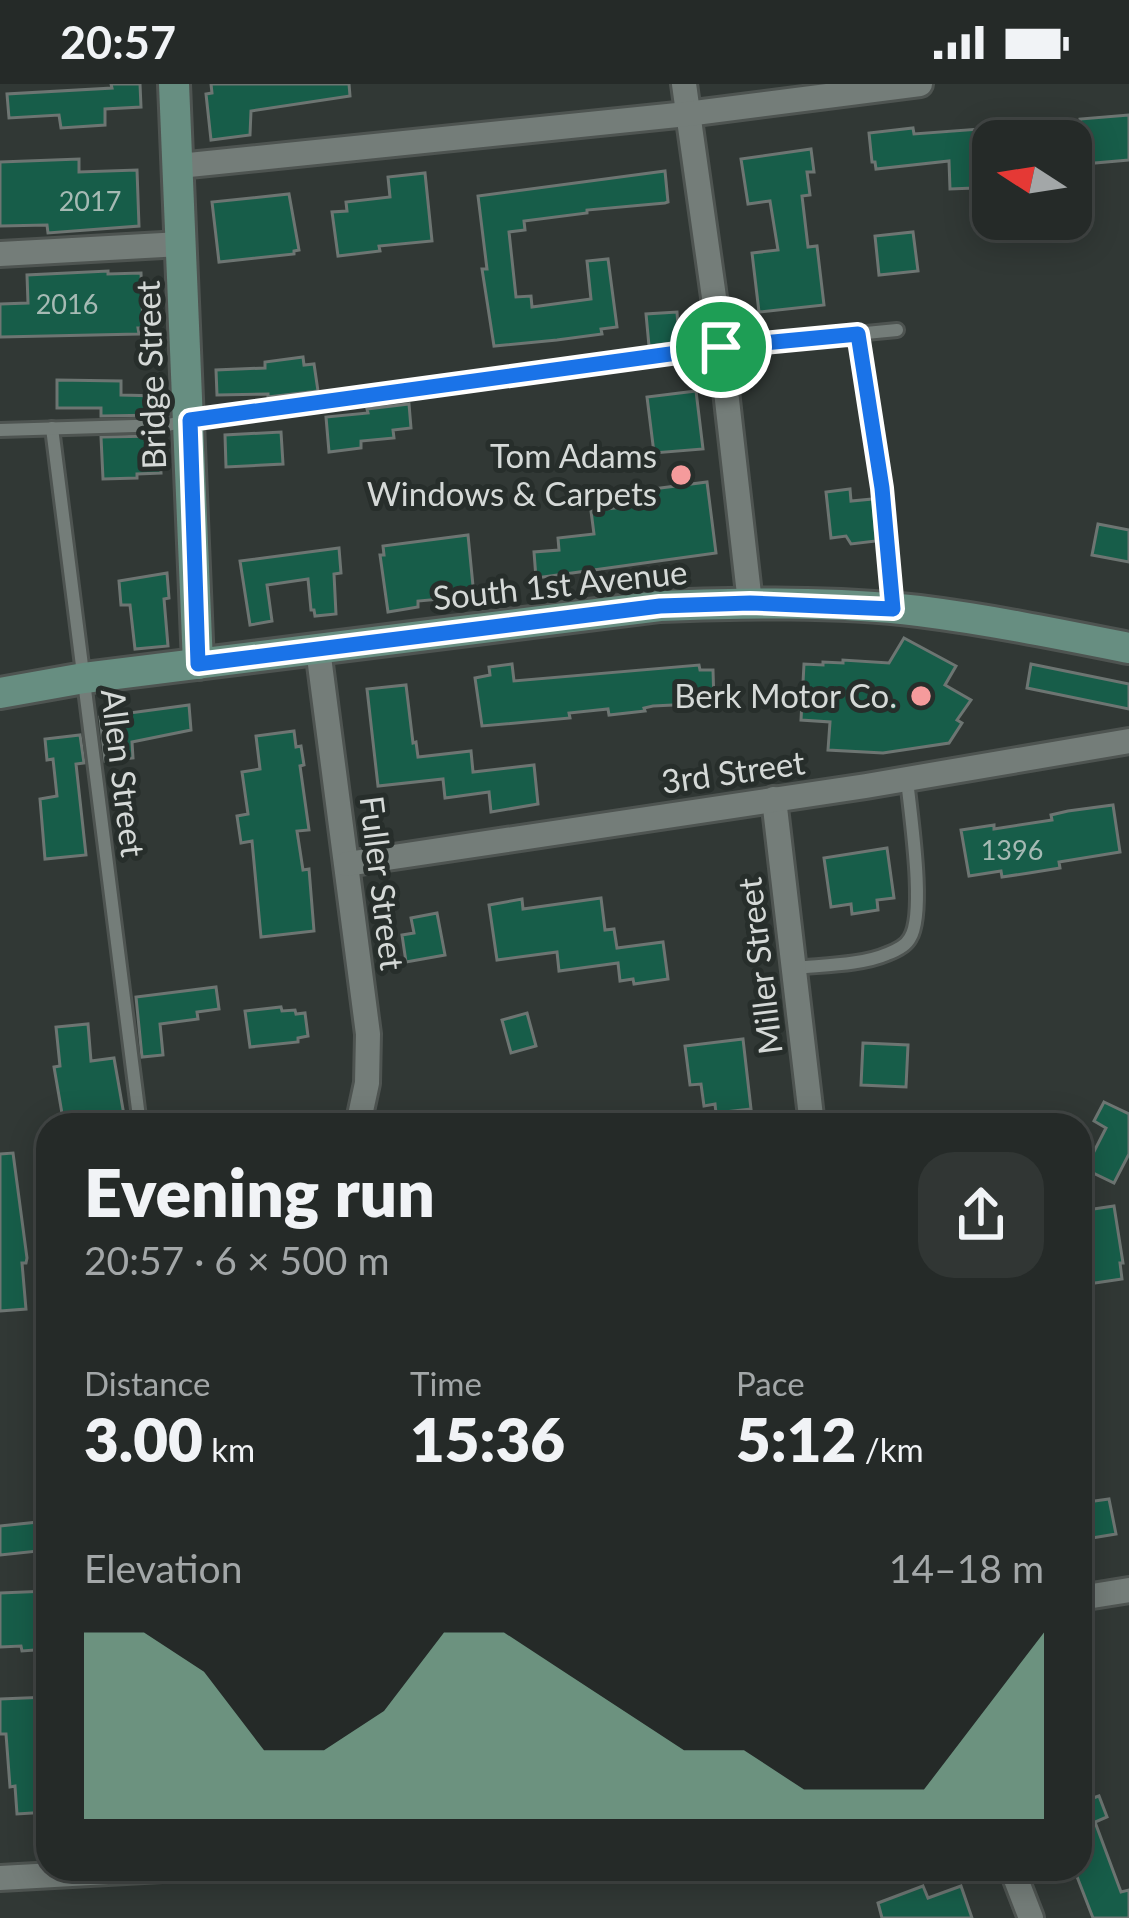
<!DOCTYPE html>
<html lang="en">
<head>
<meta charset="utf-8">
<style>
  :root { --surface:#252a28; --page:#313634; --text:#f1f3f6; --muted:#a3a7a8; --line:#424645; --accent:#8abfa5 }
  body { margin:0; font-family:Lato,sans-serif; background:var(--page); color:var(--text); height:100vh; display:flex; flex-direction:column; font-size:45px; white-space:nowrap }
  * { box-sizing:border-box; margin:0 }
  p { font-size:39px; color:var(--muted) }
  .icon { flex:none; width:66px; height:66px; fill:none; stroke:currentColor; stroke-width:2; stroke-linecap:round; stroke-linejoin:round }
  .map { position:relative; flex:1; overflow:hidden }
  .drawer { position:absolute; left:36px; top:1029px; width:1056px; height:768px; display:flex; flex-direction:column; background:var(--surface); border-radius:36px; box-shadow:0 6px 30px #0003,0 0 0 3px var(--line) }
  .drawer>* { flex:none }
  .needle { width:78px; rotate:282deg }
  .buttons { position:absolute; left:972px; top:36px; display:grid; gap:24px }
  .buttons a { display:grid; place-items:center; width:120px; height:120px; border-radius:24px; background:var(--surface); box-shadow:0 6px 30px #0003,0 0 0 3px var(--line); font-size:60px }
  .pin { position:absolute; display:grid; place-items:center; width:102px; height:102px; color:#fff; margin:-51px; border:6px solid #fff; border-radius:50%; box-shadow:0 3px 12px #0007 }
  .round { display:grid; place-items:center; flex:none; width:126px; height:126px; border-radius:36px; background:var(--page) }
  .headline { display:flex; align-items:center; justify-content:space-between; height:204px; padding:0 48px }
  h1 { font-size:66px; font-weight:800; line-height:90px }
  .stats { display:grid; grid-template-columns:repeat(3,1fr); gap:18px; height:204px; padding:12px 48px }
  .stats div { display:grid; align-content:center }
  .stats b { font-size:60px; font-weight:800 }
  .stats small { font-size:33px; font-weight:400 }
  .stats p { font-size:33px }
  .chart { height:336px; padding:24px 48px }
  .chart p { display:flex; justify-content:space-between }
  .chart svg { width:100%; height:216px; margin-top:12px; fill:var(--accent); opacity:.7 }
  .status { display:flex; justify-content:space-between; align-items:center; height:84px; padding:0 60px; background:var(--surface); direction:ltr }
  .status svg { height:33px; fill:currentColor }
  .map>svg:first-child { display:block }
</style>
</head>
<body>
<div class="status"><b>20:57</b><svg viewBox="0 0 49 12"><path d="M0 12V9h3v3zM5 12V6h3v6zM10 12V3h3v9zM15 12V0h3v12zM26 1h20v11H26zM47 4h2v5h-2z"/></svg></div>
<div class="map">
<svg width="1129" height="1834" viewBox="0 0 1129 1834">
  <rect width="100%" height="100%" fill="#313835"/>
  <g fill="#175d49" stroke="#6d7572" stroke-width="3">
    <path d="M111,0H140L141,23L105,25V41L61,44L59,31L9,34L7,10L112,4Z"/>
    <path d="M211,0H349L350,12L251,27L250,51L211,56L206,10L212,9Z"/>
    <path d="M1129,31V76L1083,80L1080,35Z"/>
    <path d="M913,44L914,50L993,44V90L973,92L974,104L950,105L949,77L876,85L875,78H872L869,49Z"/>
    <path d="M811,65L814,88H807L810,111L802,112L808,163L817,162L824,221L759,228L752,169L778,166L770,117L748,120L741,75Z"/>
    <path d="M79,75V88L137,86L139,142L48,149L47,141L0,142V78Z"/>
    <path d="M665,87L668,118L665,119L587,126V129L524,137L525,146L509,148L516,213L531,212L532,223L591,215L587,177L608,175L617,243L601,245L602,250L557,256L494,262L482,185H487L478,112Z"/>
    <path d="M425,89L432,157L379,162L380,167L338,172L332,128L347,127L346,118L390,113L388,93Z"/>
    <path d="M289,110L299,166L294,167V170L219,178L212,118Z"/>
    <path d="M913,148L918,187L879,191L875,152Z"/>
    <path d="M108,187V190L141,189L143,244H138L139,250L0,253V220L28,219L27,191Z"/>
    <path d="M677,228L679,258L649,262L646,230Z"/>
    <path d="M303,273L304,281L314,280L318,307L268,313V310L217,311L216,286L265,284V278Z"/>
    <path d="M57,296L121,297V311L159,312V331L101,332V324H57Z"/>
    <path d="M696,307L703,365L654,369L647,313Z"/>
    <path d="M409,320L411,344L393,346L394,354L361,357V364L329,368L326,333L368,329L367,325Z"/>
    <path d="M281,348L283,380L226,383L225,351Z"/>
    <path d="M159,352L161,389L137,390V394L103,395L101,353Z"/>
    <path d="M707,398L716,469L536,494L534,468L559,466L558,454L594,450L591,427L615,424L614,410Z"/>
    <path d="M850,405L851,417L873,415L876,457L851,460L846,452L831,454L826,408Z"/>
    <path d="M1098,440L1129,446V478L1092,471Z"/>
    <path d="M468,451L474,512L418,517V523L388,528L380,471H384L383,462Z"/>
    <path d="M339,464L341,489L334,490L336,530L315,532L314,526H311L308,495L267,501L272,537L250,541L240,477Z"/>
    <path d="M167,489L169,514L164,515L168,562L135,565L130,521H121L119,497Z"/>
    <path d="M904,554L956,582L945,601L971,616L957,636L962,639L949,659L883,669L828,666L830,638L801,636L804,580L823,581V578L843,579V576L889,579Z"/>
    <path d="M512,580L514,597L699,581L700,586H713L714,619L653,622L644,624L645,627L609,631L608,625L569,629L570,634L482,642L475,594L490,591L489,583Z"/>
    <path d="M1031,580L1129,600V625L1027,604Z"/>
    <path d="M406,601L413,659L416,658L418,673L471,667L473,688L534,681L538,720L491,728L489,708L445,714L443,695L378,702L367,605Z"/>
    <path d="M189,621L191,646L132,658L133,674L105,677L100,633Z"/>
    <path d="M294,647L296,663L301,662L304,681L300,682L309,746L297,747L303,786L309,785L314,847L261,853L252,757L241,759L237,732L248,730L242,688L260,685L256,652Z"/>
    <path d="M80,651L84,679L76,680L86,771L45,775L40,715L57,712L53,675L47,676L45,655Z"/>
    <path d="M1113,721L1120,768L1059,778L1060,784L1029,789L1002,793L1001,787L969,792L961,746L994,741V745L1052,736L1051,731L1068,727Z"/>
    <path d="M887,764L894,814L877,816L878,826L852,830L851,820L831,823L824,774Z"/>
    <path d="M601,814L605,846L614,845L617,864L663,858L668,895L634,900L633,895L620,897L618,879L559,887L557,868L497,876L489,821L522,815L523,825Z"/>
    <path d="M437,829L445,871L406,878L402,851L414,849L411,834Z"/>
    <path d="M216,903L219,925L197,928L198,935L160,940L163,971L142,973L136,913Z"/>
    <path d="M281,923L282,927L295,926L296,930L305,929L308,952L298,954V958L250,963L245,927Z"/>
    <path d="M527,929L536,962L511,969L502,936Z"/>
    <path d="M88,940L91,977L114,974L124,1031L64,1041L54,983L60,982L56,943Z"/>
    <path d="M743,955L751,1025L716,1029L715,1020L704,1022L701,1000L690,1001L685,962Z"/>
    <path d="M863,959L908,961L906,1003L861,1001Z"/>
    <path d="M1104,1018L1129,1030V1070L1114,1099L1085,1085L1106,1044L1094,1037Z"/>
    <path d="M13,1069L27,1174L26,1179H22L26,1225L0,1227V1070Z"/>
    <path d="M1114,1122L1123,1179H1120L1122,1195L1088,1200L1086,1187L1080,1188V1127Z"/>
    <path d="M1109,1415L1116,1450L1080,1456V1419Z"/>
    <path d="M48,1437V1466L0,1471V1442Z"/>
    <path d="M48,1507V1565L22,1567L21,1562L0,1563V1509Z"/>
    <path d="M48,1613V1728L17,1730L15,1702L10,1703L6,1650H0V1615Z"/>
    <path d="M1080,1704H1083L1087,1716L1099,1712L1107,1733L1095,1738L1121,1808L1129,1806V1834H1093L1076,1790L1080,1788Z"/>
    <path d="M923,1802L928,1814L961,1802L972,1834H882L878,1819Z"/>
  </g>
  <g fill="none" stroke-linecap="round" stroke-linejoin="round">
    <g stroke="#4e5451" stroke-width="18">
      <g id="service">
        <path d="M858,250L882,403L893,523"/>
        <path d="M52,344L140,1041"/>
        <path d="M0,346L168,341L190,336L721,263L897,246"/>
        <path d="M794,884C822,881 862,881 887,870C895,867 906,862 910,854C926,829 910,728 907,695"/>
      </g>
    </g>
    <g stroke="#4e5451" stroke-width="30">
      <g id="minor">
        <path d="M684,0L721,263L750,519"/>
        <path d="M179,82L687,30L920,0"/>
        <path d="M0,170L181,160"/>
        <path d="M318,565L368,950L367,999L358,1041"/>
        <path d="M774,715L812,1041"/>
        <path d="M347,780L866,702L1129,657"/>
        <path d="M1080,1514L1129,1506"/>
        <path d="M1012,1785L1031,1834"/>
        <path d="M0,1794L162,1785"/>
      </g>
    </g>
    <g stroke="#4e5451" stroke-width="36">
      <g id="secondary">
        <path d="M174,0L198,580"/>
        <path d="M0,609L84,594L660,522C746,519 833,517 919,527C990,536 1059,550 1129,564"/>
      </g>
    </g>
    <use href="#service" stroke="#747d79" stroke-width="12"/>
    <use href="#minor" stroke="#747d79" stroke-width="24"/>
    <use href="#secondary" stroke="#678e81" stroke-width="30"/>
  </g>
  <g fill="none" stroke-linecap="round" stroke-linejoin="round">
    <g stroke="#fff" stroke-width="24">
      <path id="route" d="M858,250L882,404L893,525L750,519L660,522L198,580L190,336L721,263Z"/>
    </g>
    <use href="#route" stroke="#1a73e8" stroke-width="15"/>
  </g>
  <g fill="#f59b9c" stroke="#272e2b" stroke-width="4.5">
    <circle cx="681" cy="391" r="12"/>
    <circle cx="921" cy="612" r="12"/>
  </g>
  <g text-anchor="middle" stroke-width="10" stroke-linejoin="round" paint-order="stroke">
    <g font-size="27" fill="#a6bab4">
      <text x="90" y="127">2017</text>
      <text x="67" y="230">2016</text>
      <text x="1012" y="776">1396</text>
    </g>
    <g font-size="33" fill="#d5d9d7" stroke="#272e2b">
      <text transform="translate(151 291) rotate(-92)" y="12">Bridge Street</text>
      <text transform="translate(560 501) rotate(-6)" y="12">South 1st Avenue</text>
      <text transform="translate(733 688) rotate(-8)" y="12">3rd Street</text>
      <text transform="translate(123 689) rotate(83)" y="12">Allen Street</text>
      <text transform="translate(382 799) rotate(83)" y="12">Fuller Street</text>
      <text transform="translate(760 882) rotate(-97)" y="12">Miller Street</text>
    </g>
    <g font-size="33" fill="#d5d9d7" stroke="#272e2b" text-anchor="end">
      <text x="657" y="384">Tom Adams<tspan x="657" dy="38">Windows &amp; Carpets</tspan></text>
      <text x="897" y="624">Berk Motor Co.</text>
    </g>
  </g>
</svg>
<div class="buttons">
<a><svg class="needle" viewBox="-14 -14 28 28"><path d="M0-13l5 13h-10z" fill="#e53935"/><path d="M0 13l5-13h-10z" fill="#a3a7a8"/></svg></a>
</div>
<div class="pin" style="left:721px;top:263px;background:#1e9e55"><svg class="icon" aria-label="arrive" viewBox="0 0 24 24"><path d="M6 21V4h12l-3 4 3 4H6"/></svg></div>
<section class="drawer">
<div class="headline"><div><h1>Evening run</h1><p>20:57 · 6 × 500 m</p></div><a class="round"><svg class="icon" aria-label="share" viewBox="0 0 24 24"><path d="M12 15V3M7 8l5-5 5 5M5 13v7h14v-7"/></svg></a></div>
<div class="stats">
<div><p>Distance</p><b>3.00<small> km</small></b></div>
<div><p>Time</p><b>15:36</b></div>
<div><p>Pace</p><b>5:12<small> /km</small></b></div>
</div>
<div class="chart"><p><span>Elevation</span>14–18 m</p>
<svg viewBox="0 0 160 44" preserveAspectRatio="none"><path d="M0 44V6L10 6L20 14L30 30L40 30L50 22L60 6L70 6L80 14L90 22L100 30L110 30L120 38L130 38L140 38L150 22L160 6V44z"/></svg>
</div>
</section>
</div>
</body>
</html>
